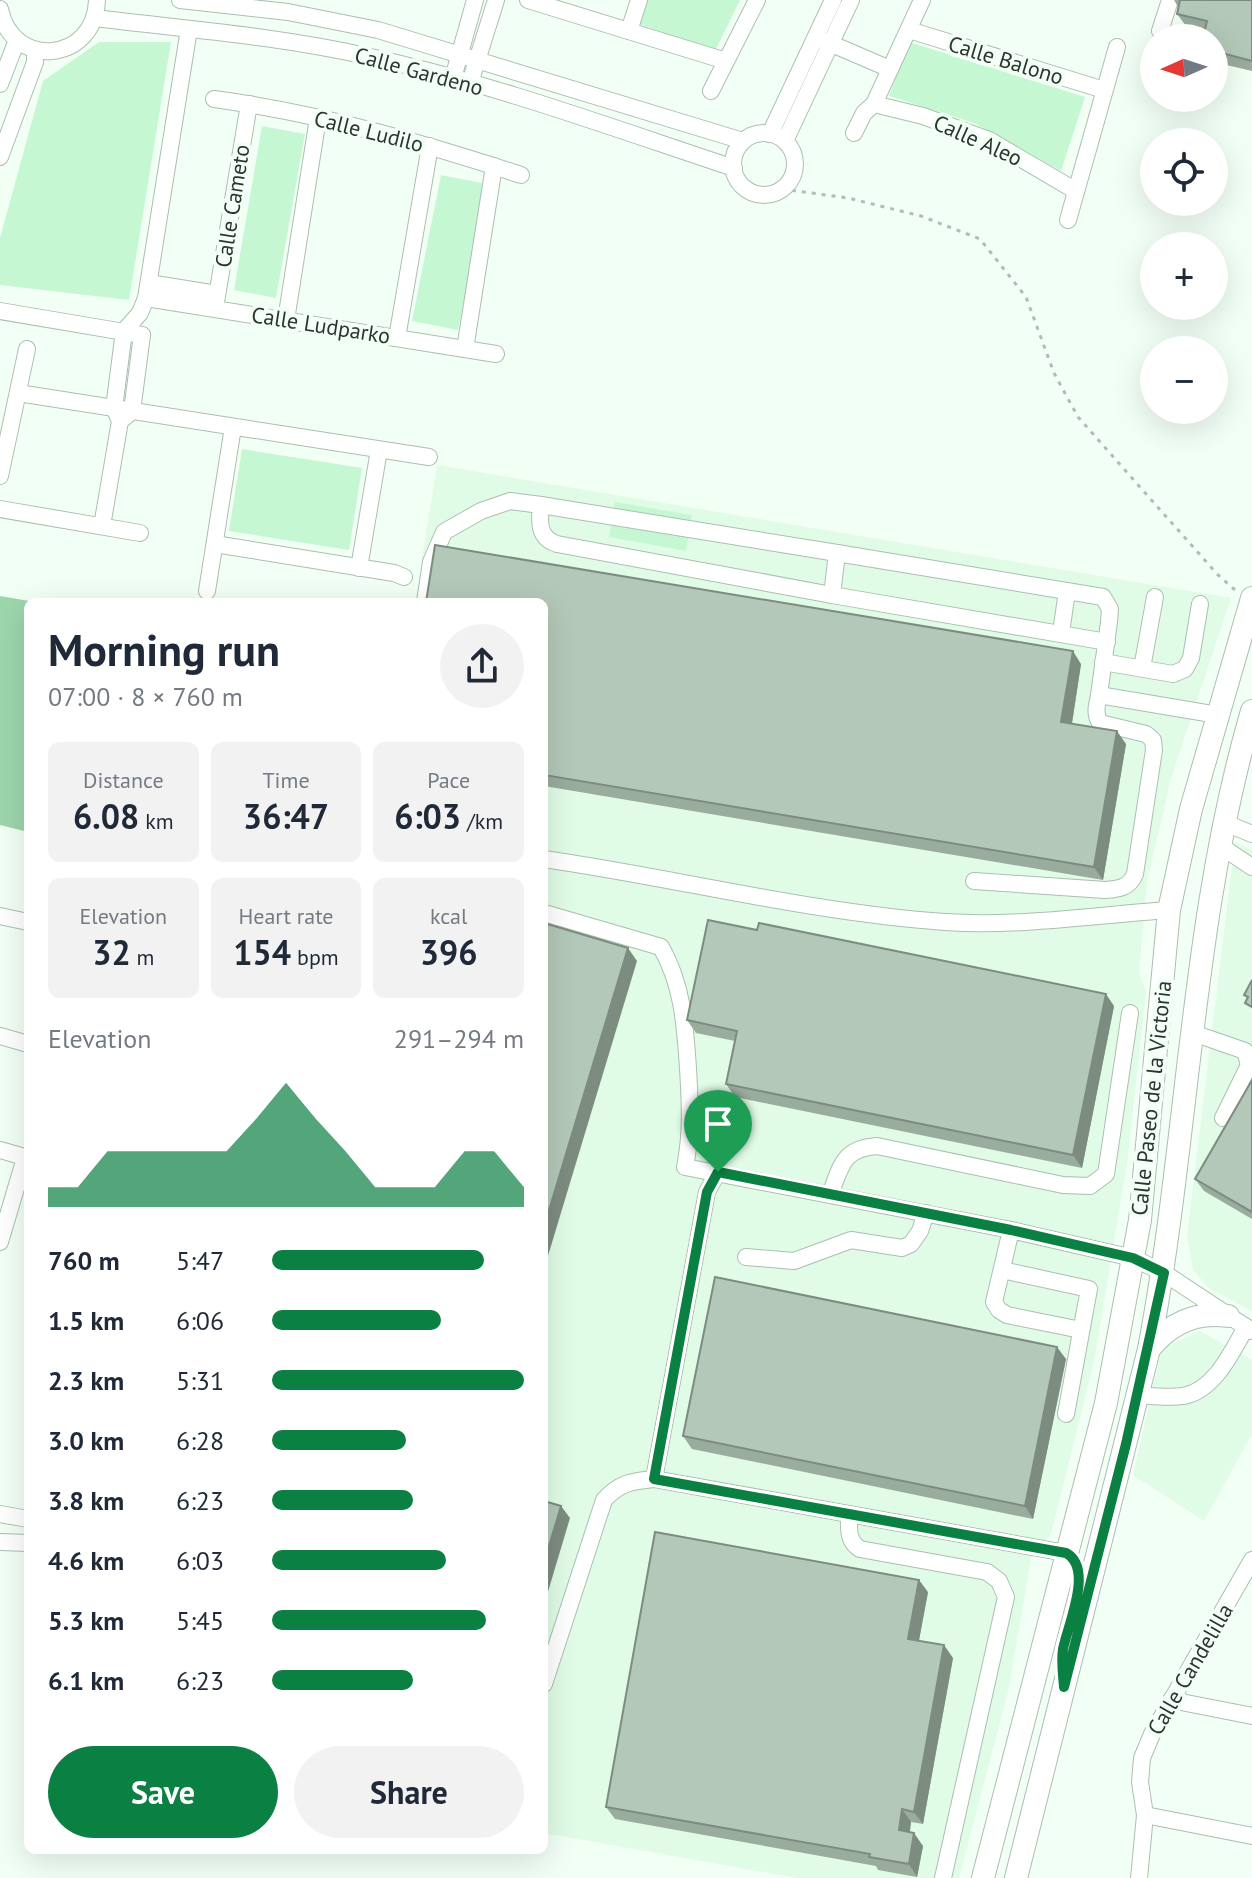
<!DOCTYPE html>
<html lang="en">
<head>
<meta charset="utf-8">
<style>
  :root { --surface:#fff; --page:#f2f2f3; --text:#1f2937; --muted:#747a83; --accent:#0b8043 }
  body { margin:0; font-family:"PT Sans",sans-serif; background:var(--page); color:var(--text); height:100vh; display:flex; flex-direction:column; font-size:30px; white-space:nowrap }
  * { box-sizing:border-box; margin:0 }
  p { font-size:26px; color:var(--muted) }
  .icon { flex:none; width:44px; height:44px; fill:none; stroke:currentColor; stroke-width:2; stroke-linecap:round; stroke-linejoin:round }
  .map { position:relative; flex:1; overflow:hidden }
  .drawer { position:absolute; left:24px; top:598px; width:524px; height:1256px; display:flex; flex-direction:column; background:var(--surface); border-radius:12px; box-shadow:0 8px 32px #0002 }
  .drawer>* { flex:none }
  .needle { width:52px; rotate:267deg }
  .controls { position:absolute; left:1140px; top:24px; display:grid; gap:16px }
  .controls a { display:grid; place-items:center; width:88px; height:88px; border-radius:50%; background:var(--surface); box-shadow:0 8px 32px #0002; font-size:40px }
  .pin { position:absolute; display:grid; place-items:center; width:68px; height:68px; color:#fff; margin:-82px -34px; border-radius:50% 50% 50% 0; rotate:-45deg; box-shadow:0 0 8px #0007 }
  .pin .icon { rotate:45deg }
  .round { display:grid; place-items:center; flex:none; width:84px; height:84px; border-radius:42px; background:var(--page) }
  .headline { display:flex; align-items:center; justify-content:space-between; height:136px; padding:0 24px }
  h1 { font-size:44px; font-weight:800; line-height:60px }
  .metrics { display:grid; grid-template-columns:repeat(3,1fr); gap:12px; height:136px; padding:8px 24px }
  .metrics div { display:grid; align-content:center; border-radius:12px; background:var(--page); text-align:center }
  .metrics b { font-size:34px; font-weight:800 }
  .metrics small { font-size:22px; font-weight:400 }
  .metrics p { font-size:22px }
  .chart { height:224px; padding:16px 24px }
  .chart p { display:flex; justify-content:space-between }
  .chart svg { width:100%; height:144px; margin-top:8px; fill:var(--accent); opacity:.7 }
  .primary-button { display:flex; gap:16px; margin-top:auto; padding:16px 24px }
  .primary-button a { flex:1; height:92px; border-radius:48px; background:var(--accent); color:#fff; font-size:32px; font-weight:800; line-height:92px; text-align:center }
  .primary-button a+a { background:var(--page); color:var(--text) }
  ul { padding:0 24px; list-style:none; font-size:26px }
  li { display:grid; grid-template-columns:128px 96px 1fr; align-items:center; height:60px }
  li i { height:20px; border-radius:10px; background:var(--accent) }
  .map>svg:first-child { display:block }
</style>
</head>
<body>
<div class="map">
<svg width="1252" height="1878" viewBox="0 0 1252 1878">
  <rect width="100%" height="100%" fill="#f2fff5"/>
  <g fill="#e0fce6">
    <path d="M437,465L1231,598L1171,778L1147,882L1139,972L1146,991L1127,1164L1095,1357L1051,1534L1031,1558L1009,1688L959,1878H797L544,1833V602H415Z"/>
    <path d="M1235,842L1252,850V1311L1209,1288L1193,1270L1187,1236Z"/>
    <path d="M1200,1331L1252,1360V1434L1204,1521L1133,1475L1162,1348Z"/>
  </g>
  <g fill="#c5f8d2">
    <path d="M647,0H740L715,51L639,24Z"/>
    <path d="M99,42H171L129,300L0,285V238L43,81Z"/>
    <path d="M909,42L1085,97L1061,171L974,123L889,96Z"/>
    <path d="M262,126L305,134L276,298L234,290Z"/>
    <path d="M441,175L487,184L458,330L412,321Z"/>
    <path d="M242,449L362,468L349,550L229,531Z"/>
    <path d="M615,502L692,515L686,551L609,537Z"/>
  </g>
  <path fill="#9dd6ac" d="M0,596L35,602H28V832L0,825Z"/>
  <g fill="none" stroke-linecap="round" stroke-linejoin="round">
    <g stroke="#abbfb0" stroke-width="18">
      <g id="minor">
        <path d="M180,0L288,12L378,30L743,141"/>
        <path d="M528,0L726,61"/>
        <path d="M0,9C12,70 95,63 97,0"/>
        <path d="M95,18C185,29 277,36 366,56C491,83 613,128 734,168"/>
        <path d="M909,30L1104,90"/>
        <path d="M629,31L639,0"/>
        <path d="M1160,31L1170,0"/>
        <path d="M820,39L890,69"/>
        <path d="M453,78L475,0"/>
        <path d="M470,83L496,0"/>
        <path d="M0,84L17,40"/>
        <path d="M711,91L757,0"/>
        <path d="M214,99C318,113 421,142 521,175"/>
        <path d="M874,104L923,116L989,140L1076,191"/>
        <path d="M854,133L864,113L874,104L922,0"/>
        <circle cx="764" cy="164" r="31"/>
        <path d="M770,134L833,0"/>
        <path d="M785,141L851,0"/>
        <path d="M0,157L35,62V50"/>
        <path d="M1068,220L1117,47"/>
        <path d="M149,283L217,294"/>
        <path d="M146,298L496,354"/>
        <path d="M215,308L249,104"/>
        <path d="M0,311L142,335"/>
        <path d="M286,320L318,118"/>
        <path d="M397,338L430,146"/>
        <path d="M465,349L494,166"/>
        <path d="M18,393L429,457"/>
        <path d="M124,418L132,411L142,335"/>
        <path d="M0,476L27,349"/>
        <path d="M541,505L837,553"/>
        <path d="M0,509L140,533"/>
        <path d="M102,526L120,421L114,408L124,331L140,313L146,298L189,29"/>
        <path d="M215,544L394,573L404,577"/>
        <path d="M359,568L379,450"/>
        <path d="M207,591L233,427"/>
        <path d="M425,602L431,562L444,532L481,511L510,501L541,505C539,522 538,538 557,544L832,595"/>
        <path d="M1061,633L1067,591"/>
        <path d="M1107,642L832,595L837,553L1103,597L1110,609L1109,622L1099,695L1218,715"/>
        <path d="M1103,662L1173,674L1185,669L1191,658L1200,604"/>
        <path d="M1142,668L1155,597"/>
        <path d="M1223,822L1252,834"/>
        <path d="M1219,845L1252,867"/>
        <path d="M544,859C676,878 812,913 945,922C1019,927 1096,915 1169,910"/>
        <path d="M974,881L1105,890C1119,889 1129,888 1135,874L1154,750L1153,740L1146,734L1100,723C1094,713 1097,705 1099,695"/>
        <path d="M544,913L661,947C683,986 685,1025 688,1068C690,1104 692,1131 685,1167L1011,1230L1133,1258L1164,1273L1252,1331"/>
        <path d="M0,916L28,922"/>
        <path d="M1193,1033L1245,1051L1249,1065L1223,1118"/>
        <path d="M0,1036L28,1044"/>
        <path d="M0,1150L28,1158"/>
        <path d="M830,1194C842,1165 842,1149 877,1146L1063,1185L1090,1186L1106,1174L1130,1013"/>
        <path d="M1011,1230L994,1302L999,1310L1007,1315L1081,1330"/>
        <path d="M0,1242L25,1158"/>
        <path d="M746,1257L794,1261L851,1240L902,1248L911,1244L920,1231L926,1213"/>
        <path d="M1002,1270L1089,1289L1066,1414"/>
        <path d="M1138,1395C1153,1396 1168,1398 1183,1396C1214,1391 1232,1352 1246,1327"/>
        <path d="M654,1479L707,1192L718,1172"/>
        <path d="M0,1514L28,1519"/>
        <path d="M849,1514C849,1528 847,1541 860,1549L987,1572L999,1581L1006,1597L943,1878"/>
        <path d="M0,1542L28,1543"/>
        <path d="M544,1684L604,1500C619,1483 632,1481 654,1479L1066,1553"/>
        <path d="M1171,1700L1252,1716"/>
        <path d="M1145,1815L1252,1836"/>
        <path d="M1139,1878L1145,1815L1140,1782L1142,1758L1152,1734L1252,1560"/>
      </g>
    </g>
    <g stroke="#abbfb0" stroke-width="24">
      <g id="major">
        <path d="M1149,1349C1169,1324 1196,1311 1228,1316"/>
        <path d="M983,1878L1106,1403L1140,1220L1169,910L1191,809L1252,598"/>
        <path d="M1016,1878L1149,1349C1189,1137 1191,919 1252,711"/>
      </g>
    </g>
    <path stroke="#b1bcb3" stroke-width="3" stroke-dasharray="4 6" stroke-linecap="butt" d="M782,189L848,198L921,216L980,239L1026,297L1054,373L1078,417L1217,574L1235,590"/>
    <use href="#minor" stroke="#fff" stroke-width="16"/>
    <use href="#major" stroke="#fff" stroke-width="22"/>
  </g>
  <g fill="#9aac9e">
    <path d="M1174,0H1252V71L1214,62V38L1205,31L1186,26L1177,14L1178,7Z"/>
    <path d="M544,602L1081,664L1072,724L1126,744L1103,880L544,786Z"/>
    <path d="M1114,1006L1082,1168L735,1097L726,1084L735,1041L696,1033L687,1020Z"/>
    <path d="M1252,1080V1219L1204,1191L1195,1179Z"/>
    <path d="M1066,1359L1033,1519L692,1449L683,1436Z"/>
    <path d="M928,1592L919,1640L953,1658L923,1824L911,1822L910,1832L923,1846L917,1877L878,1870L876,1866L615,1819L606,1807Z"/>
  </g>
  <g fill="#7d8c81">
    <path d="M1073,651L1081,664L1070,735L1061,722Z"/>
    <path d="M1117,731L1126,744L1103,880L1094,867Z"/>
    <path d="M628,948L637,961L544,1269V1227Z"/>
    <path d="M1106,994L1114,1006L1082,1168L1073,1155Z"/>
    <path d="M1057,1347L1066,1359L1033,1519L1025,1506Z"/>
    <path d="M561,1506L570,1518L544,1605V1563Z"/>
    <path d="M919,1580L928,1592L917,1651L908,1639Z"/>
    <path d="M944,1645L953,1658L923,1824L914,1812Z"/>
    <path d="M902,1809L911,1822L908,1843L899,1830Z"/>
    <path d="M914,1833L923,1846L917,1877L909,1864Z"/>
  </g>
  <g fill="#b3c8b8" stroke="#7d8c81" stroke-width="2">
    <path d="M1180,0H1252V61L1214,51V38H1203L1207,21L1177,14Z"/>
    <path d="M435,545L1073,651L1061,722L1117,731L1094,867L544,775V602H426Z"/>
    <path d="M708,920L757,930L759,923L1106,994L1073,1155L726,1084L737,1031L687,1020Z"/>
    <path d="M544,923L628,948L544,1227Z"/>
    <path d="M1252,980V1007L1245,1003L1248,997L1244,995Z"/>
    <path d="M1252,1080V1212L1195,1179Z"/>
    <path d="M715,1277L1057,1347L1025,1506L683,1436Z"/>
    <path d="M544,1501L561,1506L544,1563Z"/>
    <path d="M655,1532L919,1580L908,1639L944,1645L914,1812L902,1809L899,1830L914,1833L909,1864L869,1857L870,1854L606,1807Z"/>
  </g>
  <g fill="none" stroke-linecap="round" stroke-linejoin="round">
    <g stroke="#fff" stroke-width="16">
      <path id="route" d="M718,1172L1011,1230L1133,1258L1164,1273L1126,1444L1064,1687C1063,1674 1061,1661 1063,1649C1068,1624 1094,1568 1066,1553L654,1479L707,1192Z"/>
    </g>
    <use href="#route" stroke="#0b8043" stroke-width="10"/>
  </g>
  <g text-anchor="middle" stroke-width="8" stroke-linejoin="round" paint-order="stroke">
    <g font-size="22" fill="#2d352f" stroke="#f2fff5">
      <text transform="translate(1006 60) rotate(17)" y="8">Calle Balono</text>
      <text transform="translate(419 71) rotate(15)" y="8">Calle Gardeno</text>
      <text transform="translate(369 131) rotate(14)" y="8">Calle Ludilo</text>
      <text transform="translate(978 140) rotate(24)" y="8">Calle Aleo</text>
      <text transform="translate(232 206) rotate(-81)" y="8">Calle Cameto</text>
      <text transform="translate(321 325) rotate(9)" y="8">Calle Ludparko</text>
      <text transform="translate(1151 1098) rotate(-84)" y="8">Calle Paseo de la Victoria</text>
      <text transform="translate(1190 1669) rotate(-60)" y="8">Calle Candelilla</text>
    </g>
  </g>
</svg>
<div class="controls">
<a><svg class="needle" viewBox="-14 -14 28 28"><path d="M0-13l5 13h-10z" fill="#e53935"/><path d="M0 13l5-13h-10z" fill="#747a83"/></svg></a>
<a><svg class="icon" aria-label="locate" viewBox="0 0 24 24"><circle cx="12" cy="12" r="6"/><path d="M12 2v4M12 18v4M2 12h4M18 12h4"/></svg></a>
<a>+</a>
<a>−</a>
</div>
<div class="pin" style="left:718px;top:1172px;background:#1e9e55"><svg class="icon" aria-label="arrive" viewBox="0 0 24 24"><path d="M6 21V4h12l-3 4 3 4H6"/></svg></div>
<section class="drawer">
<div class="headline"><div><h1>Morning run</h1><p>07:00 · 8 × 760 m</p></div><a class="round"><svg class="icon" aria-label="share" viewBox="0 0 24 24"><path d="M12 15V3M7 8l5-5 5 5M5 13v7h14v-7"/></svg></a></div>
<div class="metrics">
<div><p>Distance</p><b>6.08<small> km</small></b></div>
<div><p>Time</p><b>36:47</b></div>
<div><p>Pace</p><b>6:03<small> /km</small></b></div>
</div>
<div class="metrics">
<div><p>Elevation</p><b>32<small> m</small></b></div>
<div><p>Heart rate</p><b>154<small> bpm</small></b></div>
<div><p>kcal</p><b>396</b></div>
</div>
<div class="chart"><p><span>Elevation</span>291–294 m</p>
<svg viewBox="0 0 160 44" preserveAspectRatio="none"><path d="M0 44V38L10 38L20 27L30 27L40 27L50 27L60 27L70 17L80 6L90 17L100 27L110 38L120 38L130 38L140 27L150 27L160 38V44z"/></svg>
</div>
<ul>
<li><b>760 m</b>5:47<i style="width:84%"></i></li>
<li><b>1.5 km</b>6:06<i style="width:67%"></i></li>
<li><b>2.3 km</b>5:31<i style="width:100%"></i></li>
<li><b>3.0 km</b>6:28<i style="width:53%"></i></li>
<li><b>3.8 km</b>6:23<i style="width:56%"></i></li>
<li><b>4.6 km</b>6:03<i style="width:69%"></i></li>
<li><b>5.3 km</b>5:45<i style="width:85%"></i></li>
<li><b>6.1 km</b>6:23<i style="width:56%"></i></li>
</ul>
<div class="primary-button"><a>Save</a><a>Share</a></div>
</section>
</div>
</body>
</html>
